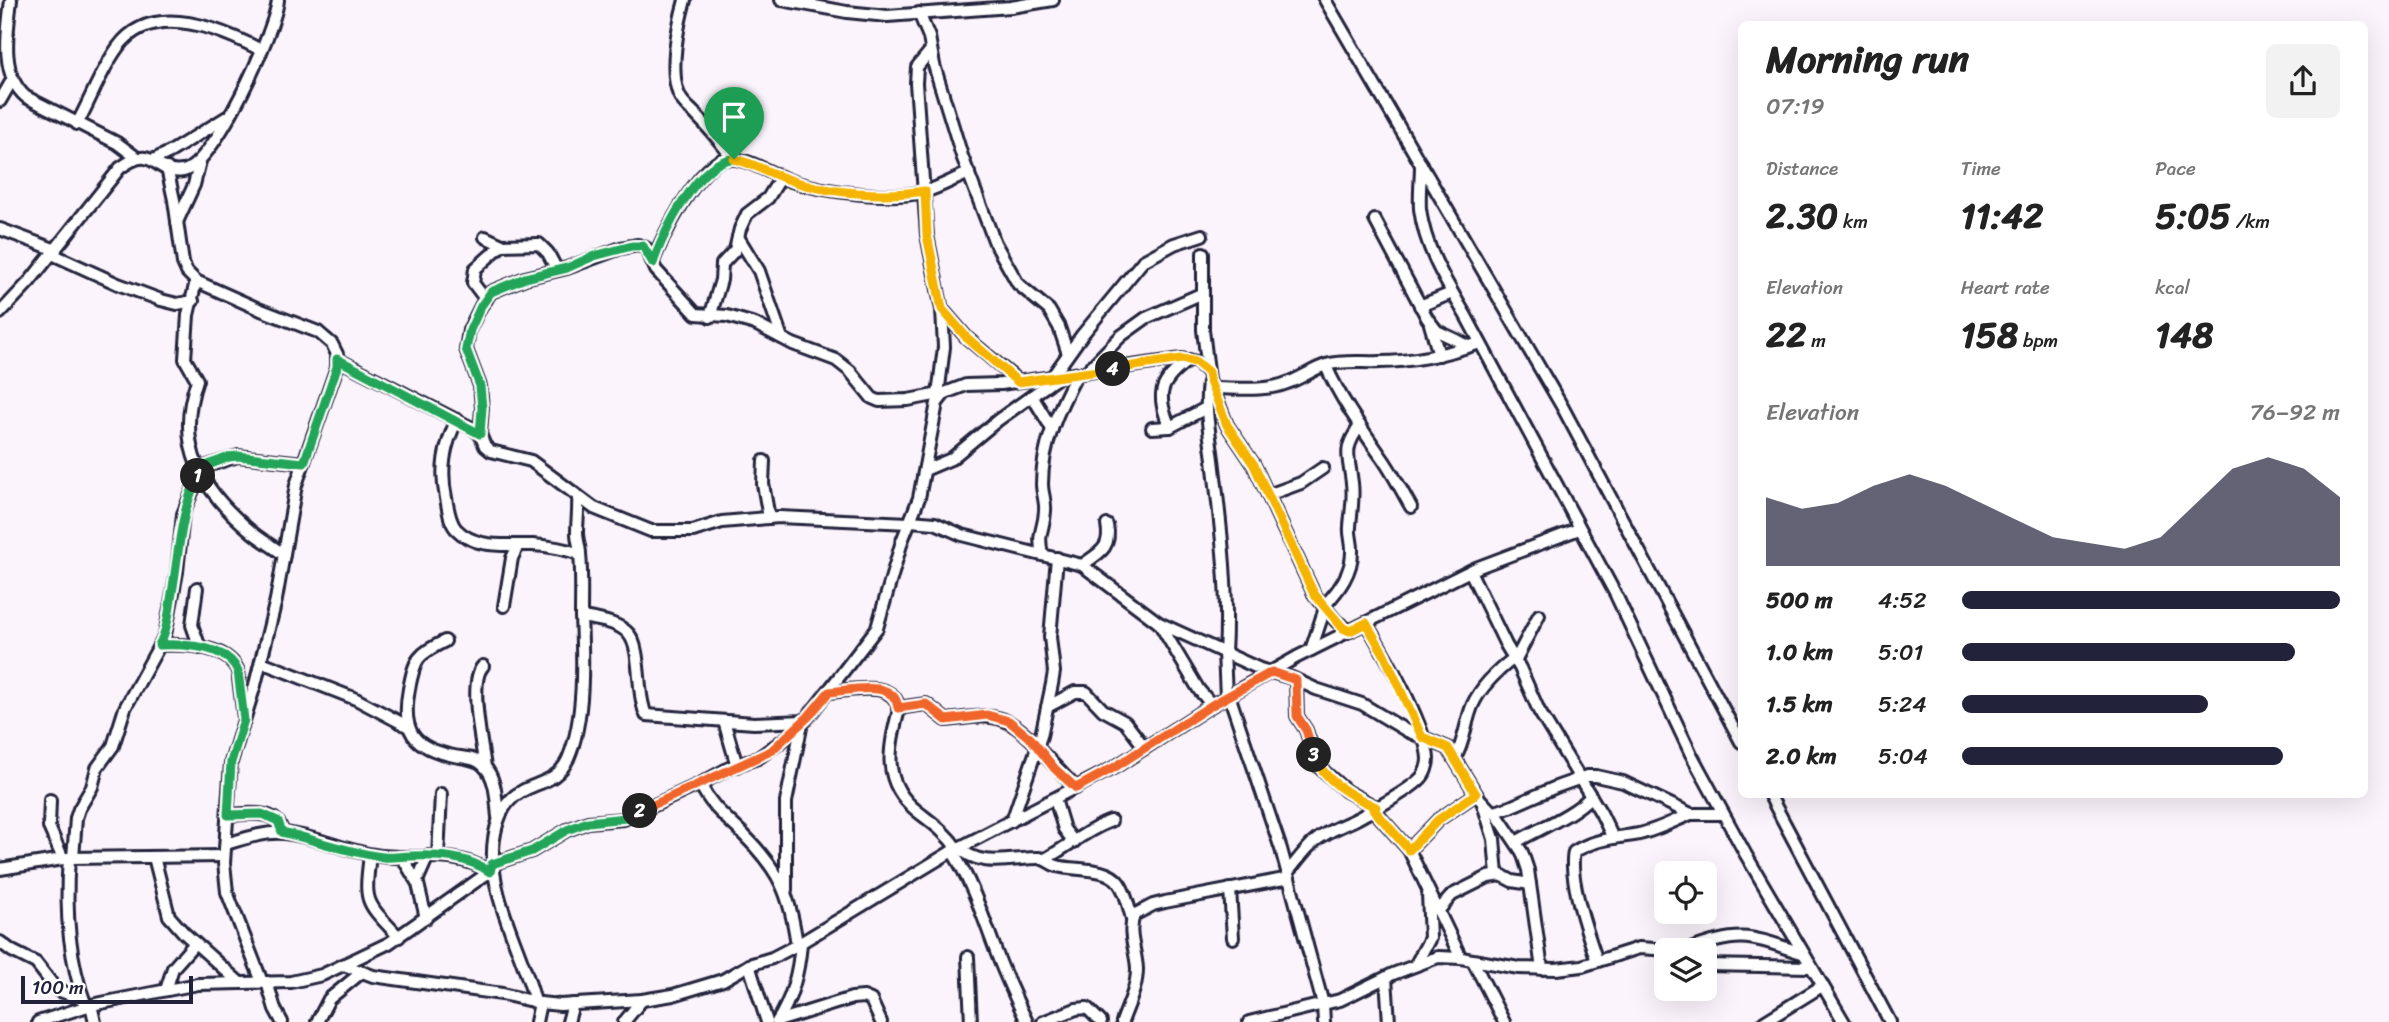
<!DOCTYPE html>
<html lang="en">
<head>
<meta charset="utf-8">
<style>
  :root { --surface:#fff; --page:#f2f2f2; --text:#222; --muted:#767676; --accent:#22223b }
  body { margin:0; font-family:Sriracha,sans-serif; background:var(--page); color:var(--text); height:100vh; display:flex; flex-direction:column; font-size:26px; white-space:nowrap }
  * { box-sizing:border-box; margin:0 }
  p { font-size:23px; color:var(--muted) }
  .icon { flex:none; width:38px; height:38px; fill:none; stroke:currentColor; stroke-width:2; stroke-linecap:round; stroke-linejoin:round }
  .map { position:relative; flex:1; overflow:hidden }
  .side { position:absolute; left:1738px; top:21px; width:630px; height:777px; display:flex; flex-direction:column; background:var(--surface); border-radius:10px; box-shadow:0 7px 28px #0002 }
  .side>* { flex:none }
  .tools { position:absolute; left:1654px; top:861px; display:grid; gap:14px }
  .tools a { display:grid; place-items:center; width:63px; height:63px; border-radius:10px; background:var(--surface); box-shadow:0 7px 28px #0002; font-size:35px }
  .scale { position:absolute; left:21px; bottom:18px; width:172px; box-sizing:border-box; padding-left:7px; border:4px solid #22223b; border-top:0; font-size:19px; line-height:24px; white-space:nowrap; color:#22223b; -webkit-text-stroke:5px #fff; paint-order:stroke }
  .pin { position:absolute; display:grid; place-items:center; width:60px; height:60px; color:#fff; margin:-72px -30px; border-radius:50% 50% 50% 0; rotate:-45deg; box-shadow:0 0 7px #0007 }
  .pin .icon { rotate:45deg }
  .km { position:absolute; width:35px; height:35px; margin:-18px; border-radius:50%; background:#222; color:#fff; font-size:19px; line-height:35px; text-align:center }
  .round { display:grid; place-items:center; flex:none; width:74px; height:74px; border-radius:10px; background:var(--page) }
  .headline { display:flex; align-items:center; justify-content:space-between; height:119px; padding:0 28px }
  h1 { font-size:38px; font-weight:700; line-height:52px }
  .metrics { display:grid; grid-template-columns:repeat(3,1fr); gap:10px; height:119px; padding:7px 28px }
  .metrics div { display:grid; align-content:center }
  .metrics b { font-size:35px; font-weight:700 }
  .metrics small { font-size:19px; font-weight:400 }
  .metrics p { font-size:19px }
  .chart { height:196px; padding:14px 28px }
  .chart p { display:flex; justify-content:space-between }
  .chart svg { width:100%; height:126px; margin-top:7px; fill:var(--accent); opacity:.7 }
  ul { padding:0 28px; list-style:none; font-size:23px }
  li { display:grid; grid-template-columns:112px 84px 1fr; align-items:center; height:52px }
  li i { height:18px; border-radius:9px; background:var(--accent) }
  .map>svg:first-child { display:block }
</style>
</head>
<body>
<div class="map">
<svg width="2389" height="1022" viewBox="0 0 2389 1022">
  <rect width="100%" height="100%" fill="#fcf4fc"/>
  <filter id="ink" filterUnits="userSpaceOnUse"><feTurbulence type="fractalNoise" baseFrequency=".0143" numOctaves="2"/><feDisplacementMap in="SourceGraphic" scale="14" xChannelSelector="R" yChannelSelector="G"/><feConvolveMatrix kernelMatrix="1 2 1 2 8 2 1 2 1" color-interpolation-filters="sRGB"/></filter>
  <g filter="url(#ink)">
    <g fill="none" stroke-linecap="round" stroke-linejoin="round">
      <g stroke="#22223b" stroke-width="16">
        <g id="street">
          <path d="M11,0C7,33 0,75 26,97L117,143L137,158"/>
          <path d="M685,0C678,25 668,73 680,97C684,105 692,110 698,117C711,130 722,145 734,159"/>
          <path d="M781,0L847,12L887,16L1011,7L1053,0"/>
          <path d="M1325,0L1563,408L1741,742"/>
          <path d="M919,13L929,37L934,65L962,156L995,243L1018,284L1049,310L1059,327L1068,354"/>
          <path d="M931,50L917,67L916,83L927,235L942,310L944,347L938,395"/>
          <path d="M0,101L11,82"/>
          <path d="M77,124C91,99 101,70 118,47C152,0 221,29 261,50"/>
          <path d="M153,160L170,152L227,117"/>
          <path d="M1421,164C1421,179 1419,194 1420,209C1425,249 1446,282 1466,316L1616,595L1691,754L1746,855L1844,1022"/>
          <path d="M167,168L174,200L183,263L187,272L196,281L261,310L318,332L332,344L337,354V367L296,485L276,600L255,685L231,762L224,863L227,892L262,982"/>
          <path d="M1375,220L1427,318L1437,331L1469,346"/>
          <path d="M177,222L194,185L200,161"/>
          <path d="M0,229L56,250"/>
          <path d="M485,237L502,245L539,244L548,253L557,270"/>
          <path d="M738,237L759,271L782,338"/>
          <path d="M1203,253V330L1209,379L1227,425L1254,465L1314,594L1336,621L1350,631"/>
          <path d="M52,254L118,284L161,300L177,304L193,301"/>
          <path d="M653,262C661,238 699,164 725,159C743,155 773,175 791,181C824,192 890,200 924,192C939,188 954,179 969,173"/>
          <path d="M196,281L188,315L185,359L197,380C174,447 202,491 253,533C263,541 274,547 284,555"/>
          <path d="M486,300L473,283L475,269L502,245"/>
          <path d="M1420,306L1452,293"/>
          <path d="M942,309L967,338L1018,381"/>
          <path d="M0,313L30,281L120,168C156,141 153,176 183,171C214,166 275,31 278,0"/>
          <path d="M710,317L721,280L722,264L735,250L740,229L747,214L768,198L781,177"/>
          <path d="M1430,324L1439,355"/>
          <path d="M337,359L474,429L480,434L485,446L491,451L531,461L594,508L651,531H693L722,522L779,517L909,523"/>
          <path d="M1326,366C1340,398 1360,426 1380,455C1392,471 1401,490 1411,507"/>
          <path d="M1085,373L1121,336L1146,318L1203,293"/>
          <path d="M1052,377L1082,335L1143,261L1174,244L1202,235"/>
          <path d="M1208,382C1204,412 1211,439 1214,468C1221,529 1229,591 1225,653"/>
          <path d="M1212,388C1236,388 1264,392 1287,383C1300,379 1313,369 1326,365C1344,360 1362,363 1380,362C1414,362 1447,354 1480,343"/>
          <path d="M1032,396L1052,429"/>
          <path d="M457,420C444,446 440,470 446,498C448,508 449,521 456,529C476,550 507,544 533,545C549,546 565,549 580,554"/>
          <path d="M1170,427C1155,394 1160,381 1189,360"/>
          <path d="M1152,428L1170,427L1206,408"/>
          <path d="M480,434L482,408L480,386L466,349L469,330L481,306L491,292L525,278L567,268L621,248L638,245L646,248L656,270L696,314L727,316L755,324L793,344L836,360L850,371L872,398L879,401L908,400L945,393"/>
          <path d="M764,461L763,484L769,518"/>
          <path d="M198,469L238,456L304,463"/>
          <path d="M925,470L951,459L998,420L1057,378"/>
          <path d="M1268,495L1301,483L1323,468"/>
          <path d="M910,521L935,523L962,535L1082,565L1159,623L1260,669L1292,678L1316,689L1362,704L1407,731L1448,748L1478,797L1490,810L1495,812L1510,807L1556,787L1587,776H1596L1623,782L1691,814H1723"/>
          <path d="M1042,554C1037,531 1044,531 1045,511C1046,502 1042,493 1042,484C1042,444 1059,408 1077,374"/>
          <path d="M1082,565C1099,553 1112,548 1107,525"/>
          <path d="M1470,571L1506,645L1520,668L1539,711L1601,813L1613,838"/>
          <path d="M197,588L192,625L200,648"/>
          <path d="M504,606L512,558L518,546"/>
          <path d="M1324,606C1339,590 1353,572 1352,549C1352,541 1349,534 1350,527C1351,511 1354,498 1352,483C1349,456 1342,450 1360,426"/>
          <path d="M581,617C637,625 635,634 640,687C641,697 642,706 646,715L754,723L805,721"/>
          <path d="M1159,623L1199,690L1212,705"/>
          <path d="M445,641C417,655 415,658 409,689C401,731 413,748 454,756C465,758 477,758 484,766C497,779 496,801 498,817"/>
          <path d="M160,645C184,644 227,645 238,671L244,718"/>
          <path d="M1311,650L1325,608"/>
          <path d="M1224,652L1226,697"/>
          <path d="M1515,661L1539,615"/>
          <path d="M261,662L356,699L409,727"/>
          <path d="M483,666C468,681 482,745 485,767"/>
          <path d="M1296,680L1297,716L1306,730L1318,766L1346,791L1376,807"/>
          <path d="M829,692C851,691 895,678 899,710C888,749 882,783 917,811C932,823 946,832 957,849"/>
          <path d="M1229,695L1281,849L1323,1004L1324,1022"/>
          <path d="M1047,707L1075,692H1086L1103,710L1125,722L1145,748"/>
          <path d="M898,708L926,704L946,720C993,715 1002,710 1038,746"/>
          <path d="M724,721L737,766"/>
          <path d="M1037,747L1076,788"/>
          <path d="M1455,758C1465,741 1465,722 1473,704C1482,685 1497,671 1514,658"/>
          <path d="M700,784C712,808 725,816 743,834C780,871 790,894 797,945"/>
          <path d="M1769,794L1890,1022"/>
          <path d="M1055,799L1064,829L1074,842"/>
          <path d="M50,800L49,827L63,859"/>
          <path d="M1483,804L1494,839L1497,875"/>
          <path d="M1373,809L1409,850L1461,958"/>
          <path d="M1495,812L1522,852L1528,870L1542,969"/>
          <path d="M228,815C247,814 278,808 282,832"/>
          <path d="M1012,821L1041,736L1052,684L1054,672L1050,637L1057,558"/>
          <path d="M1516,842C1540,828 1574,815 1591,796"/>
          <path d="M226,844C243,839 266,831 284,833C314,836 344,850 374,855C413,862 454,848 490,872"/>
          <path d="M959,847C978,869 1013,858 1038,858C1046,858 1049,864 1057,866C1075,871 1107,866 1119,883C1126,892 1129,908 1132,919"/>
          <path d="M1409,850L1438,820L1476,794"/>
          <path d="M952,851C971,880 982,914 994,946C1003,972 1015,997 1027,1022"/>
          <path d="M370,855C364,904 365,901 399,937"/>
          <path d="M154,857L169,916L184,933L240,983"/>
          <path d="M402,857L418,884L426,918"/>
          <path d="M438,857L441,794"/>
          <path d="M69,858C65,908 68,958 86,1006"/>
          <path d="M73,858L76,818L79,809L92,787L97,768L113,746L125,708L165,635L177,572L183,514L200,473"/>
          <path d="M1045,859C1068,847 1086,830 1111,821"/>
          <path d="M492,864L532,851L567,830L588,822L624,819L700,784L731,767L758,758L789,736L808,717L877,628L902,541L919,498L937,403L945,393L966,385L1001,384L1182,359L1197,362L1208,372"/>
          <path d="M0,869L69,858L224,856"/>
          <path d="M1287,873C1298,860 1309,843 1324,835C1336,827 1350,823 1362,816C1378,807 1409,791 1421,778C1425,774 1428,765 1428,759C1426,725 1384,653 1366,623"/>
          <path d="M417,881L428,856"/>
          <path d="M1230,889L1233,938"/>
          <path d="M786,890V802L802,723"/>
          <path d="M1439,910L1452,895L1488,877L1501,875L1512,881L1530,884"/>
          <path d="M0,942L12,951L36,963L57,990L83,999"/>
          <path d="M1688,950C1741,930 1750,936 1802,953"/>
          <path d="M968,957L971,1022"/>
          <path d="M1473,961L1504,1022"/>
          <path d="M1597,961C1588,935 1568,878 1574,852C1594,839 1616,838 1639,834C1657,830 1674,821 1691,814"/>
          <path d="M1416,964L1430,938L1428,894"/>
          <path d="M344,965L373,976L502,994L540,1003L560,1005L642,1000L673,995L723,980L749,965L772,958L797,945L949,853L1115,767L1212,705L1297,657L1476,568L1579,529"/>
          <path d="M749,965L767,1022"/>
          <path d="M1704,965L1810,967"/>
          <path d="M1386,978L1389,1022"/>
          <path d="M267,982L275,1009L282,1022"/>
          <path d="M166,990L173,968L195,943"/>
          <path d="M535,1002C523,951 486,893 494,839C504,771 550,798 568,759C585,720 583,659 581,617C581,596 582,575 580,554C580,547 577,540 577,533C577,520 579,509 578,496"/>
          <path d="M91,1005L95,1022"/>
          <path d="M778,1021L852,998L864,997L871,1000L881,1022"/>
          <path d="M38,1022L91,1005L198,984L291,982L322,975L389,943L492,870"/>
          <path d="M317,1022L329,999L362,972"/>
          <path d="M536,1022L540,1003"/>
          <path d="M568,1022L573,1004"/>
          <path d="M624,1022L642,1000"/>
          <path d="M777,1022C792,999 799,970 801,943"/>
          <path d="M1043,1022L1076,1009L1087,1008L1101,1022"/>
          <path d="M1122,1022C1128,1005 1137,988 1137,969C1136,949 1127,934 1134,915L1153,905L1165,902L1289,878"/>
          <path d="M1249,1022L1340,1000L1393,974L1438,957L1461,958L1519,968L1556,969L1582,966L1639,948L1670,950"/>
          <path d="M1764,1022L1822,986"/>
        </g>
      </g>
      <use href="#street" stroke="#fff" stroke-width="10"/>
    </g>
  </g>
  <g fill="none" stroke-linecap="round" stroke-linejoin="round" filter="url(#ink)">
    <g stroke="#fff" stroke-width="14">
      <path id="split-1" d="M198,476V469L229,457L238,456L304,463L337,367V359L480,434L482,408L480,386L466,349L470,330L481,306L491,292L525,278L567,268L594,256L632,246H643L653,263C663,233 699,159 734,159"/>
    </g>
    <g stroke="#fff" stroke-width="14">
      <path id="split-2" d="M198,476C180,514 179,552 172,593C169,611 168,629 159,645C183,644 227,645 238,671L244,720L231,762L228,815L262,814L278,821L282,832C316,840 349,853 383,857C392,858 402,856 411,856C438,855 467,856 490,872L492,864L532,851L567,830L588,822L625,818L640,811"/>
    </g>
    <g stroke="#fff" stroke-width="14">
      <path id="split-3" d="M640,811L771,751L808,717L829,692C849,691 895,678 898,708L926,704L946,720L987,715L1009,721L1031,739L1055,769L1076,788L1115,767L1212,705L1272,672L1296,680L1297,716L1306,730L1314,755"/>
    </g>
    <g stroke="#fff" stroke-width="14">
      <path id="split-4" d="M1113,369L1182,359L1196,362L1208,372L1209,379L1227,425L1254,465L1314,594L1343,628L1350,631L1366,623L1384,654L1422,737L1448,748L1476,794L1438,820L1409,850L1373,809L1376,807C1351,796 1324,781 1314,755"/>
    </g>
    <g stroke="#fff" stroke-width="14">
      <path id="split-5" d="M734,159C753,163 771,174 790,180C828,194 886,197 925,191L927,235L942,309L967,338L1018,382L1113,369"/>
    </g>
    <use href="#split-1" stroke="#22a559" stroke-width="9"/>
    <use href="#split-2" stroke="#22a559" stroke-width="9"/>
    <use href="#split-3" stroke="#f0652b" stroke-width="9"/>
    <use href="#split-4" stroke="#f5b400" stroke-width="9"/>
    <use href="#split-5" stroke="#f5b400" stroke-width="9"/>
  </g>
</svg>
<div class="tools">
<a><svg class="icon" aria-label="locate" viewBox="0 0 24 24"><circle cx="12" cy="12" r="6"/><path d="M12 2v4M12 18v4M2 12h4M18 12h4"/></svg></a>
<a><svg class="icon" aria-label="layers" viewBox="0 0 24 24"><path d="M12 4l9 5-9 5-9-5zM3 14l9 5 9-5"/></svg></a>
</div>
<div class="scale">100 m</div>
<div class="pin" style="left:734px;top:159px;background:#1e9e55"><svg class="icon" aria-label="arrive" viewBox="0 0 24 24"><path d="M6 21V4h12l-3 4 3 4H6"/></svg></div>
<b class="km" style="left:198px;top:476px">1</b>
<b class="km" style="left:640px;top:811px">2</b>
<b class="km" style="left:1314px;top:755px">3</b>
<b class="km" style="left:1113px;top:369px">4</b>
<section class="side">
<div class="headline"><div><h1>Morning run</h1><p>07:19</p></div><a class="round"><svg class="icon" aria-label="share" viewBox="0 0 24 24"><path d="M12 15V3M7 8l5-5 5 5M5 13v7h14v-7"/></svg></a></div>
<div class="metrics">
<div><p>Distance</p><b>2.30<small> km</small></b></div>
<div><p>Time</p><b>11:42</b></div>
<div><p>Pace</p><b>5:05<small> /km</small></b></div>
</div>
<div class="metrics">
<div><p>Elevation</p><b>22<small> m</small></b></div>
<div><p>Heart rate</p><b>158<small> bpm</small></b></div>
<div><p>kcal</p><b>148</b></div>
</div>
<div class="chart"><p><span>Elevation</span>76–92 m</p>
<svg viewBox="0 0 160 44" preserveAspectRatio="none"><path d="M0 44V20L10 24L20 22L30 16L40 12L50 16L60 22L70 28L80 34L90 36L100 38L110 34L120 22L130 10L140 6L150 10L160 20V44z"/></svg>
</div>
<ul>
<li><b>500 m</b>4:52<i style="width:100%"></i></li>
<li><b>1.0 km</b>5:01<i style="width:88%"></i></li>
<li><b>1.5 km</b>5:24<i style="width:65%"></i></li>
<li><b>2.0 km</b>5:04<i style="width:85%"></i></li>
</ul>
</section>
</div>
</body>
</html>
